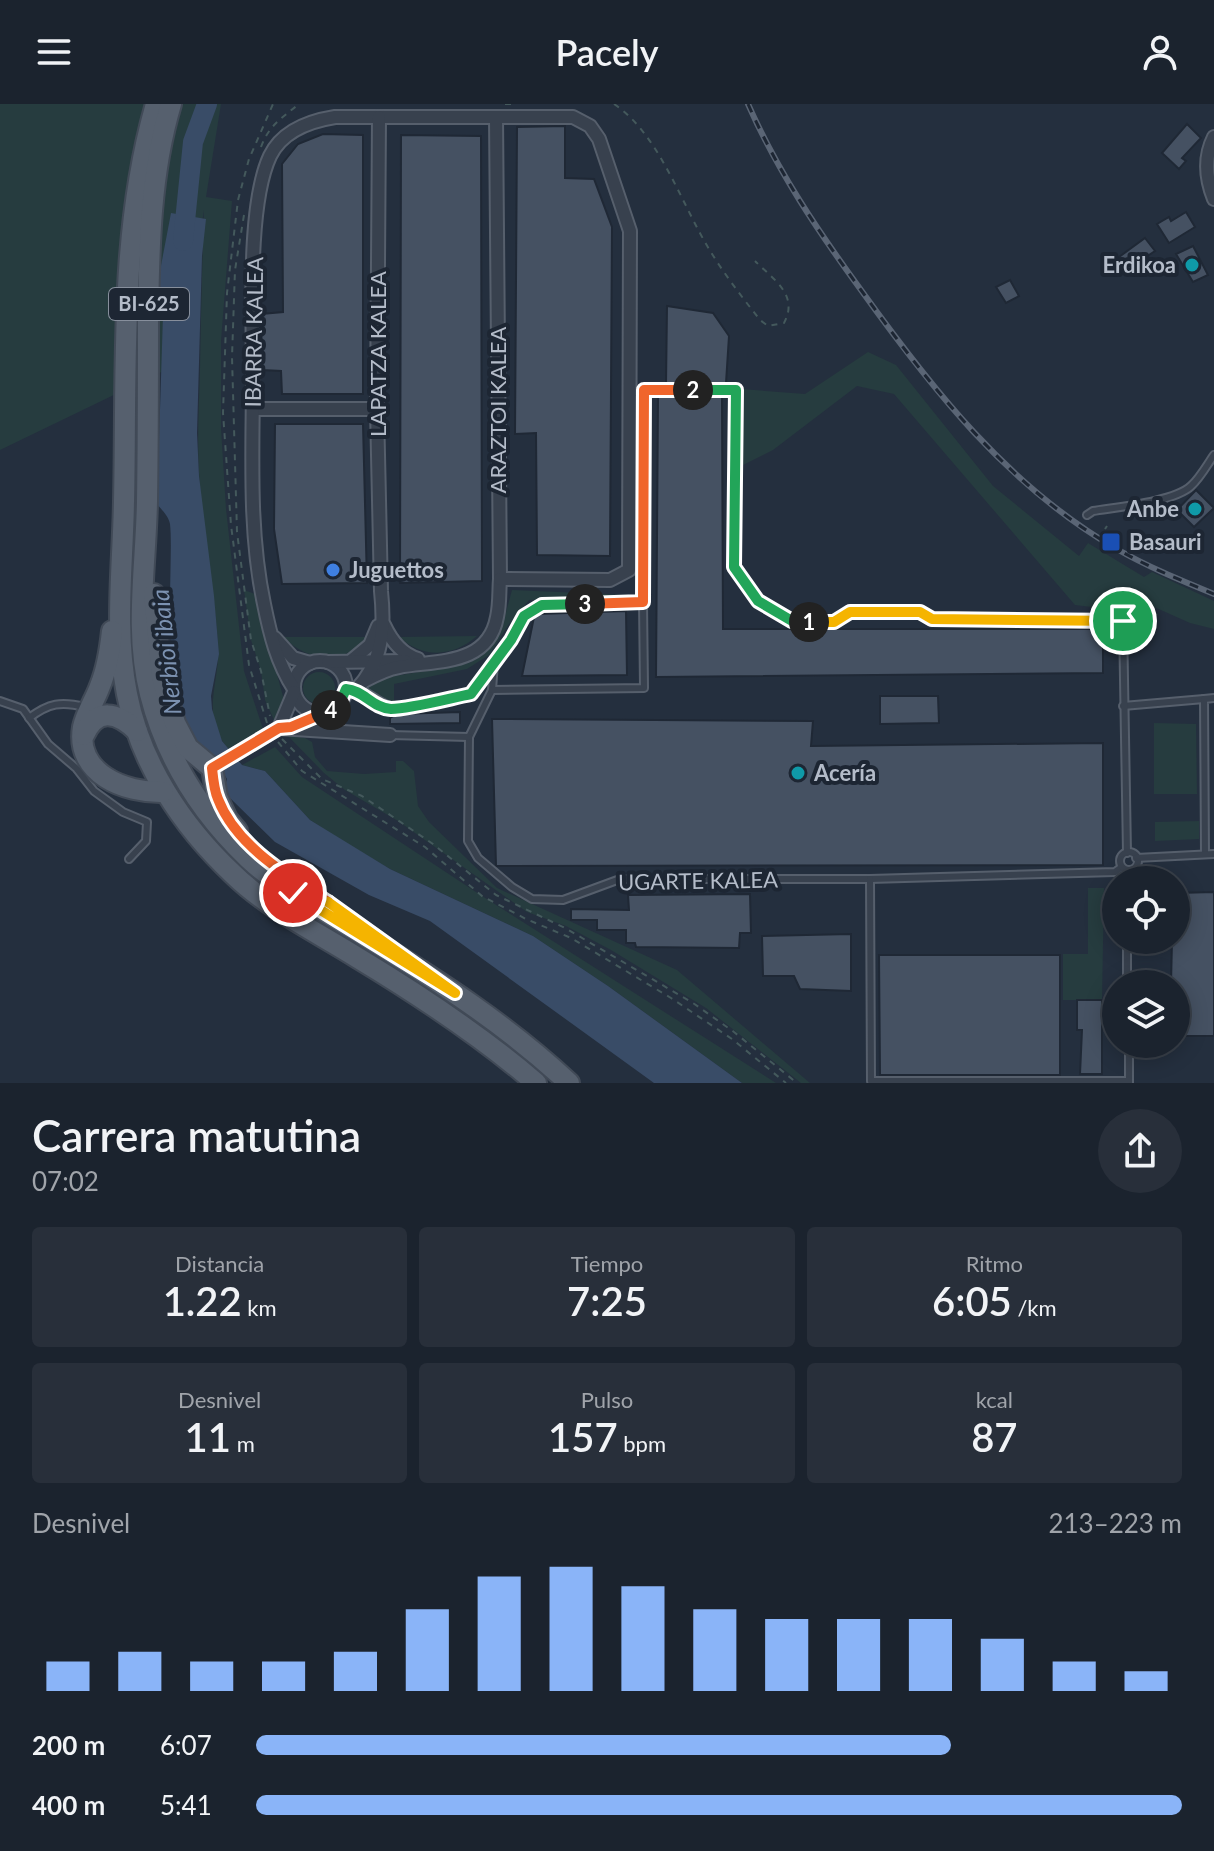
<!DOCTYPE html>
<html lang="es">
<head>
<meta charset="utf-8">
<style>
  :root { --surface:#1b232e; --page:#282f3a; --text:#f1f3f6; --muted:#a0a4aa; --line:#39404a; --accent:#8ab4f8 }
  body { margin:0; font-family:Lato,sans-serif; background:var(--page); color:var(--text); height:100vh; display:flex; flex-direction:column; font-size:30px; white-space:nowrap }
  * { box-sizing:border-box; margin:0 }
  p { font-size:26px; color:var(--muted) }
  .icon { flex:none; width:44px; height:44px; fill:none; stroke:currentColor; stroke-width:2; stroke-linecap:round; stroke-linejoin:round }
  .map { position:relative; height:979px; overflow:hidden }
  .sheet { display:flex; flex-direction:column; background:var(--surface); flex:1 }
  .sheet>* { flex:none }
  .buttons { position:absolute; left:1102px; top:762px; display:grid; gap:16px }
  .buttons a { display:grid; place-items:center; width:88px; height:88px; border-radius:50%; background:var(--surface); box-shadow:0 4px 20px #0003,0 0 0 2px var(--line); font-size:40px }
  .pin { position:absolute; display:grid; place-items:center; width:68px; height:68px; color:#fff; margin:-34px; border:4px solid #fff; border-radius:50%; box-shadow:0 2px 8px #0007 }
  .km { position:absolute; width:40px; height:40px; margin:-20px; border-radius:50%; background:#222; color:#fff; font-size:22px; line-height:40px; text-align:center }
  .round { display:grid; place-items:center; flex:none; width:84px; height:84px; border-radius:42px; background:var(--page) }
  .head { display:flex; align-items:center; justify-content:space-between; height:136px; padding:0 32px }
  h1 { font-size:44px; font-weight:600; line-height:60px }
  .metrics { display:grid; grid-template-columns:repeat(3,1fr); gap:12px; height:136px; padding:8px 32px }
  .metrics div { display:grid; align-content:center; border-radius:8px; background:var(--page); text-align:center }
  .metrics b { font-size:40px; font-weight:600 }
  .metrics small { font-size:22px; font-weight:400 }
  .metrics p { font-size:22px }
  .chart { height:224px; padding:16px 32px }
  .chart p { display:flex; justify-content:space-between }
  .chart svg { width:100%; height:144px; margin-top:8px; stroke:var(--accent); stroke-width:6 }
  ul { padding:0 32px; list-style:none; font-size:26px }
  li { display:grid; grid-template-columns:128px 96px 1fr; align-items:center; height:60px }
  li i { height:20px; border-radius:10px; background:var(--accent) }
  header { display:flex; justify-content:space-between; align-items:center; height:104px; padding:0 32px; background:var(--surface); font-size:36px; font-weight:600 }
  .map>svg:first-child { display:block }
</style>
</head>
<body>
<header><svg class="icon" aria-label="menu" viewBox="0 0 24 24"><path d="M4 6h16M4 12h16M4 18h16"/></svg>Pacely<svg class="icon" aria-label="person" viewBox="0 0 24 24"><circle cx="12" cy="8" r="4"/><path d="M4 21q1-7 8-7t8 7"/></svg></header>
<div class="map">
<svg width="1214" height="979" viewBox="0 0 1214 979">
  <rect width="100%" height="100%" fill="#242f3e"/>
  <g fill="#263c3f">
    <path d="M0,0H221L206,93L232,97L221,237V324L226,405L244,567L263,625L228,645C199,609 221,578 218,539C214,482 202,426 199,369C197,334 199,300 200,265C201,212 202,159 204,106L180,259L0,346Z"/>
    <path d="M868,248L896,261L993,382L1079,452L1088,439L1144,473L1152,468L1214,497V525L1190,519L1125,490L1159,511L1075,501L894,290L857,282L773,346L743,361L741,285L805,290Z"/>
    <path d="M244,486L255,490L284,596L274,616L265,596L261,567L251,536Z"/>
    <path d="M512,486L628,491L529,496L509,520L489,551L467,565L394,580V600L366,585L383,574L455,562L469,559L483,551L502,523Z"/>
    <path d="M477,532C453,553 423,555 399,533Z"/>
    <path d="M284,533H366C346,562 306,558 284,533Z"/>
    <circle cx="319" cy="584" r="16"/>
    <path d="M1154,619L1196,620L1197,690H1154Z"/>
    <path d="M288,632L305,634L312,638L315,653L327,667L364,670L396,668V657H403L414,667L418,702L429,718L497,784L677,866L810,979H801L706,904L611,846L566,822L527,808L398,717L345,686L324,669Z"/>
    <path d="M275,643L302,673L482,792L776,979H742L608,882L533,832L390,765L346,739L310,716L265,667L242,661Z"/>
    <path d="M1199,717V735L1155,737V718Z"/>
    <path d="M1088,784H1104L1102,896H1063V850H1088Z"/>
  </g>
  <path fill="#394c67" d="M171,109L206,115L202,152L197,329L199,372L214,492L219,550L211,592L212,605L222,637L242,661L265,667L310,716L390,765L533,832L608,882L742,979H654L430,817L369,791L275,738L230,694L225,682L227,675L213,650C153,646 175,461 170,420C169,413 162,406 157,400L163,211L156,188Z"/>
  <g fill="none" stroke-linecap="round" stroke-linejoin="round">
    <path stroke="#394c67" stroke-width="20" d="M183,137L193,38L207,0"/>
  </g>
  <g fill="#455162" stroke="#1f2835" stroke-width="2">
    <path d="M1187,20L1201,34L1182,54L1186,57L1179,65L1162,49Z"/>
    <path d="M565,22V74L594,75L612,123L610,452L537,451L536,329L515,330L517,23Z"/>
    <path d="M323,30L363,31V290H282L281,267L262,266L261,210L283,208L282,60L298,40Z"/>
    <path d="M401,31L481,32L482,477L400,479Z"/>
    <path d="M1186,108L1195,123L1169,139L1157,120L1169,113L1171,117Z"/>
    <path d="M1145,134L1155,147L1143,155L1146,160L1133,171L1119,153Z"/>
    <path d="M1193,142L1208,171L1193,178L1176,150Z"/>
    <path d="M1010,176L1019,192L1006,199L996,183Z"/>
    <path d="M667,202L713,209L729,232L726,279L666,280Z"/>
    <path d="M658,292H722L723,525H1103V569L656,573Z"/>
    <path d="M275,320H363L367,479L282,480L274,425Z"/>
    <path d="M1196,386L1214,404L1194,423L1177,406Z"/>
    <path d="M626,507L627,571L522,572L534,513L538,510Z"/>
    <path d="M880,592H938L939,619L880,620Z"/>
    <path d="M460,608V619L390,620V614L397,610Z"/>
    <path d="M492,615L813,617L811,642L1103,639V761L496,762Z"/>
    <path d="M1214,788V932H1176V880H1171L1172,836H1176V789Z"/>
    <path d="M750,790L751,829H740L739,844L636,843L635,839H626V826H597V816H571V805L629,806L628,791Z"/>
    <path d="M851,830V887L800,885L794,872H763L762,832Z"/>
    <path d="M879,851H1060V971H880Z"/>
    <path d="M1077,896H1102V970H1080L1082,926H1077Z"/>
  </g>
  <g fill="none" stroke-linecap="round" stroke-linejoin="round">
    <g stroke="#565f6c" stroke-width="10">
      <g id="lane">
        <path d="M1087,411L1093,407C1117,403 1174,398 1191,382C1200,374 1207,361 1214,351"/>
        <path d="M494,559L492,586L469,633L468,737L478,754L512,783L532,795L563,796L620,775H870L1115,768L1122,763"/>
        <path d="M492,586L644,584L643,498"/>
        <path d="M0,597L23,605L48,640L76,664L94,687L123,708L147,718L146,737L129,755"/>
        <path d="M1123,602L1204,595"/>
        <path d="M391,604L471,590L511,536L524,512L542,501L643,498L644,286H736L734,463L758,497L792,517L834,518L850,508H920L932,515L1123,517L1127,749"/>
        <path d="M29,614C49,599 61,597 85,603"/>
        <path d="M390,631L469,633"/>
        <circle cx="1129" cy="757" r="9"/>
        <path d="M1205,750L1204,595L1214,594"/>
        <path d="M1136,754L1214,750"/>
        <path d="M870,775L871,977H1129"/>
        <path d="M1127,836V880"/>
        <path d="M1129,940V979"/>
      </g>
    </g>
    <g stroke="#565f6c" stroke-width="16">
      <g id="street">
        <path d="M1214,33C1204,53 1206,75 1214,95"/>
        <path d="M253,305H377"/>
        <path d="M384,521C391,536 401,550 418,555"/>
        <path d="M275,534L293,554L310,559"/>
        <path d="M352,556L370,541L378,522"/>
        <circle cx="320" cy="583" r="26"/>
        <path d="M328,558L405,557"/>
        <path d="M364,577C375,571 387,565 399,563C437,556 488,562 497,513C500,500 499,487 500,475L496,13"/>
        <path d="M294,585C277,559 270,530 264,500C248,425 253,345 253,269C253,213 247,101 270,52C282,27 310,17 335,13H573L590,22L599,35L630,127L629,466L610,476L500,475"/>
        <path d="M351,585C365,588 376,601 390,605"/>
        <path d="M356,586C383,557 385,525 381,487L377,305L379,13"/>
        <path d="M279,624L294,588"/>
        <path d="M212,664L279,624L390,631"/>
      </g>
    </g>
    <g stroke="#414a57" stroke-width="24">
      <g id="primary">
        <path d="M156,0C119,129 127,264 124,397C123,462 114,525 127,590C140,659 182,722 233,770C269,805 315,827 358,854C421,892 480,931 536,979"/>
        <path d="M171,0C150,70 149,143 148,216C148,276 148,337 147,397C146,461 134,527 150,590C166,653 201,709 248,754C283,787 327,808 368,834C439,877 508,922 569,979"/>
        <path d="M154,490L162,573L175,619L188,644L212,664L217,693L227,715L237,727"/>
        <path d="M112,527C110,546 107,565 100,582C95,596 86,609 83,623C75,670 125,689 163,688"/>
        <path d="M84,631C97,603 117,608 137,627"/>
      </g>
    </g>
    <g stroke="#44595c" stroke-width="2" stroke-dasharray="6 6" stroke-linecap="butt">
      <path d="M505,0H514"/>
      <path d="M614,0C659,30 681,99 709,145C724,170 742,193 760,216L768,222L784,219C799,191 774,176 755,157"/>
      <path d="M261,43C269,21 282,14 299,0"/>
      <path d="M244,111L235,166L232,253L237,428L251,536L261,567L270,612"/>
      <path d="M1105,425L1107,422"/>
      <path d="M267,619L249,561L231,421L223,309L227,189L238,96L249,55L273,0"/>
      <path d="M282,635L322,675L362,692L433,740L496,791L565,824L693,899L734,928L797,979"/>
      <path d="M278,638L302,667L425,743L482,792L526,815L571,834L671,894L732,935L786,979"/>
    </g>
    <use href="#lane" stroke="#38414e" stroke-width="6"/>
    <use href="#street" stroke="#38414e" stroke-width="12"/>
    <use href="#primary" stroke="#56606e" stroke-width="20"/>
    <g stroke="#5a6575" stroke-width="6">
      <path id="rail" d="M748,0C778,68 818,127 861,186C932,285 1008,382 1115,444C1146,462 1180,476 1214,490"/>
    </g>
    <use href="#rail" stroke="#1d2633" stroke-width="3" stroke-dasharray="9" stroke-linecap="butt"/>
  </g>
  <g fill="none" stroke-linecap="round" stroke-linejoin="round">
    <g stroke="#fff" stroke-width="16">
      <path id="split-1" d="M809,518H834L850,508H920L932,515L1123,517"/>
    </g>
    <g stroke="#fff" stroke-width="16">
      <path id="split-2" d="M693,286H736L734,463L758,497L792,517L809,518"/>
    </g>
    <g stroke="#fff" stroke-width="16">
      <path id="split-3" d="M585,500L643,498L644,286H693"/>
    </g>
    <g stroke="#fff" stroke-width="16">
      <path id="split-4" d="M331,606L339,601L346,585C363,586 373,604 391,605C410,605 451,594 471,590L511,536L524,512L542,501L585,500"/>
    </g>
    <g stroke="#fff" stroke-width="16">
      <path id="split-5" d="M328,798C288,772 236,742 218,695C214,686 213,674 212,664L279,624L291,623L331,606"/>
    </g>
    <g stroke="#fff" stroke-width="16">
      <path id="split-6" d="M293,789L455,889L328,798"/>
    </g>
    <use href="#split-1" stroke="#f5b400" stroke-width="10"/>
    <use href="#split-2" stroke="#22a559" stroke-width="10"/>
    <use href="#split-3" stroke="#f0652b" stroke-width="10"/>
    <use href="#split-4" stroke="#22a559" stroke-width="10"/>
    <use href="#split-5" stroke="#f0652b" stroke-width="10"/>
    <use href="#split-6" stroke="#f5b400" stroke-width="10"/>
  </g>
  <g fill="#0f9aa8" stroke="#1d2633" stroke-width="3">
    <circle cx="1192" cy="161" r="8"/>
    <circle cx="1195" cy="405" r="8"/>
    <circle cx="798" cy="669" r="8"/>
  </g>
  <rect fill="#1a4fb4" stroke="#1d2633" stroke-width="3" x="1101" y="428" width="20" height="20" rx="4"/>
  <circle fill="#3f7fe0" stroke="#1d2633" stroke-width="3" cx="333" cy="466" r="8"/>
  <g text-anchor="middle" stroke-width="8" stroke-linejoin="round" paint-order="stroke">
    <rect fill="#1d2633" stroke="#878f9c" stroke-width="2" x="109" y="184" width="80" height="32" rx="6"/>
    <g font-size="20" font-weight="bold" fill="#b4bcc9">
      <text x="149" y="207">BI-625</text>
    </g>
    <g font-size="22" font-weight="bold" fill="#b4bcc9" stroke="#1d2633" text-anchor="start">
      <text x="1176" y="169" text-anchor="end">Erdikoa</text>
      <text x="1179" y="413" text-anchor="end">Anbe</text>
      <text x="1129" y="446">Basauri</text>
      <text x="349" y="474">Juguettos</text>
      <text x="814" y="677">Acería</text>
    </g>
    <g font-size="22" fill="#b4bcc9" stroke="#1d2633">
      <text transform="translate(254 228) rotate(-89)" y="8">IBARRA KALEA</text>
      <text transform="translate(378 250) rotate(-90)" y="8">LAPATZA KALEA</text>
      <text transform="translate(498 306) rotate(-90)" y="8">ARAZTOI KALEA</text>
      <text transform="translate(698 777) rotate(-1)" y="8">UGARTE KALEA</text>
    </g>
    <g font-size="24" font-style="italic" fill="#7c92b1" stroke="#1d2633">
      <text transform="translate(167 548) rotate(-96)" y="8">Nerbioi ibaia</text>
    </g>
  </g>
</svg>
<div class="buttons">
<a><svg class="icon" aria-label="locate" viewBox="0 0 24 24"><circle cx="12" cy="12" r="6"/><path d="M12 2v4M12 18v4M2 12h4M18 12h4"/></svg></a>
<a><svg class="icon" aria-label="layers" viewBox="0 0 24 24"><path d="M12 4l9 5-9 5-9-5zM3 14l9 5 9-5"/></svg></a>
</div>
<div class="pin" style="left:1123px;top:517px;background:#1e9e55"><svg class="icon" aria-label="arrive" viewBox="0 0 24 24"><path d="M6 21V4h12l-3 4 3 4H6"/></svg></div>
<div class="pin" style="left:293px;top:789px;background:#d93025"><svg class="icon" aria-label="check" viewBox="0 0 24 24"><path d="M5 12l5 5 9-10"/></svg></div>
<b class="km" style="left:809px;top:518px">1</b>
<b class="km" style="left:693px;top:286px">2</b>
<b class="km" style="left:585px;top:500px">3</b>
<b class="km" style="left:331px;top:606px">4</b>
</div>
<section class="sheet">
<div class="head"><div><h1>Carrera matutina</h1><p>07:02</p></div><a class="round"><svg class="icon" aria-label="share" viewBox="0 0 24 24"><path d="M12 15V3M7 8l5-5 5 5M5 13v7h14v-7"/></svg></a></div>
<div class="metrics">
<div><p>Distancia</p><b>1.22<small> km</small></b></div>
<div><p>Tiempo</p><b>7:25</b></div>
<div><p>Ritmo</p><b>6:05<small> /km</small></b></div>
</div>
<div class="metrics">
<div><p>Desnivel</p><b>11<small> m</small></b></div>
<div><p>Pulso</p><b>157<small> bpm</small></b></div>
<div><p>kcal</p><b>87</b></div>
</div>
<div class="chart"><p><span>Desnivel</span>213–223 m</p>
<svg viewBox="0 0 160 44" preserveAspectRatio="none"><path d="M5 44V35M15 44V32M25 44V35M35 44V35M45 44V32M55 44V19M65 44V9M75 44V6M85 44V12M95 44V19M105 44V22M115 44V22M125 44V22M135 44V28M145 44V35M155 44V38"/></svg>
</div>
<ul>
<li><b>200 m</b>6:07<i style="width:75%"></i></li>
<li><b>400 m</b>5:41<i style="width:100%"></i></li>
</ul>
</section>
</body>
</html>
